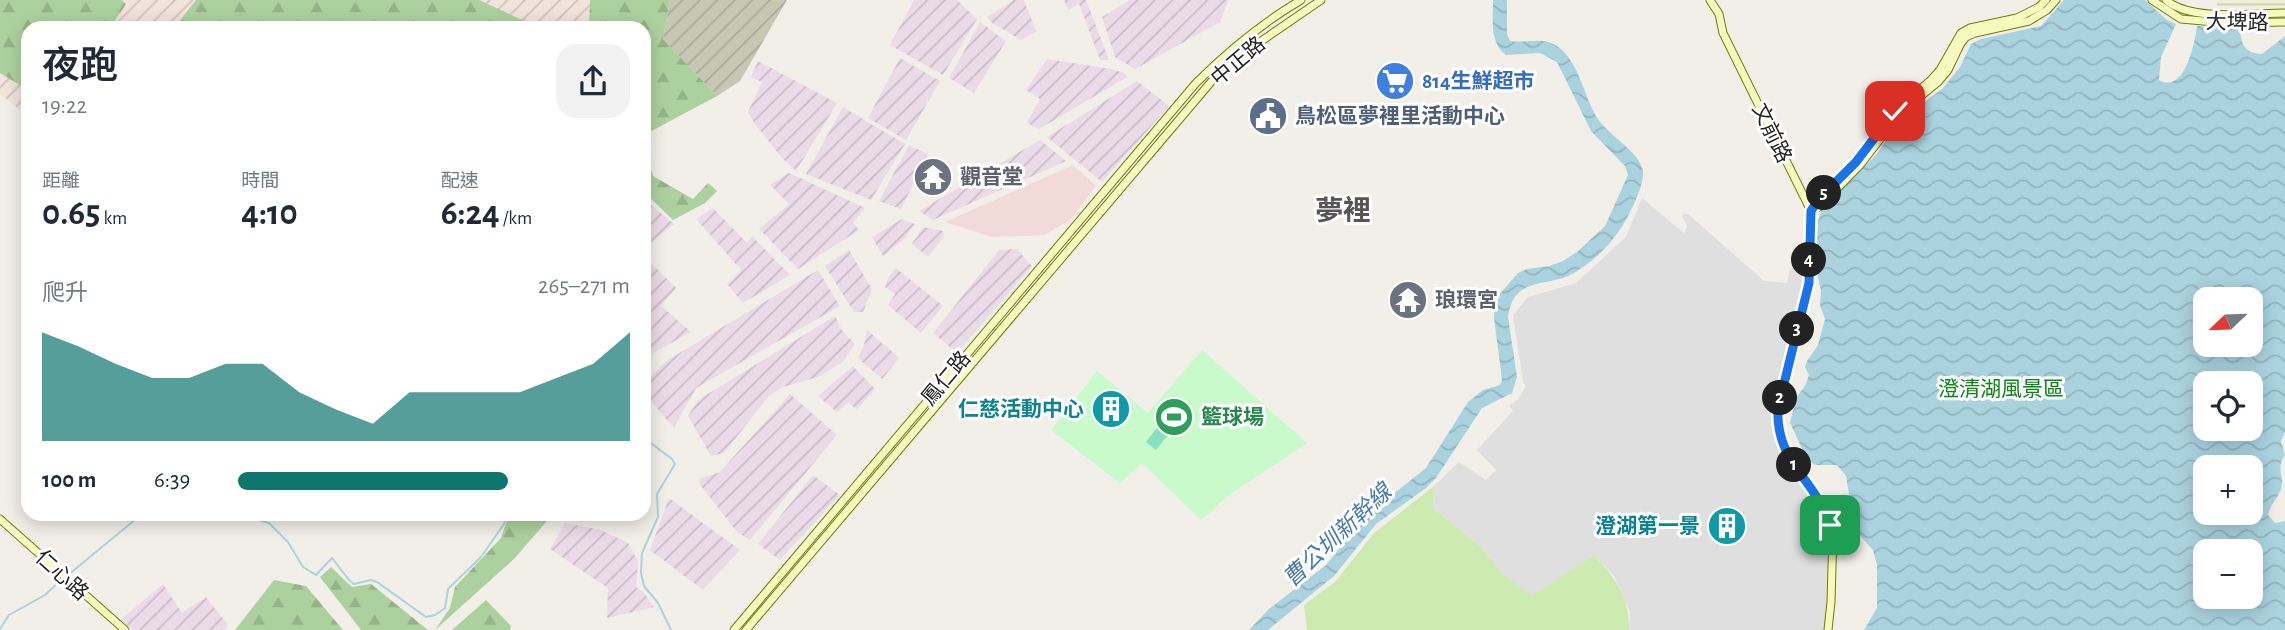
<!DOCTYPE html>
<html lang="zh-TW">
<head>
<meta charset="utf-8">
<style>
  :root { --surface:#fff; --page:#f2f2f3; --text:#1f2937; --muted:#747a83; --accent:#0f766e }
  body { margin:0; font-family:"Alegreya Sans","Noto Sans TC",sans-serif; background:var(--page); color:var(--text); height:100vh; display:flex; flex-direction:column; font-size:26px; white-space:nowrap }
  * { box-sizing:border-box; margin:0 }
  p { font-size:23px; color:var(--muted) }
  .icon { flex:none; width:38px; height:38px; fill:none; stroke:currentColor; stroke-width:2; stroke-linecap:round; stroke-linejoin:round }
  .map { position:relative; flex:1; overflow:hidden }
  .drawer { position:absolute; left:21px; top:21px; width:630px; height:500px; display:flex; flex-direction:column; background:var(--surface); border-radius:21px; box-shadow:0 4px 18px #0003 }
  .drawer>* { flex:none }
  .needle { width:46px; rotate:247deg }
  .tools { position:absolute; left:2193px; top:287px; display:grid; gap:14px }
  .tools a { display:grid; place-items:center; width:70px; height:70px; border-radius:14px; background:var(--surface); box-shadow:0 4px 18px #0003; font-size:35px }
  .pin { position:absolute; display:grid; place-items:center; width:60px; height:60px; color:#fff; margin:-30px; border-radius:14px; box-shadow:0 4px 10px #0006 }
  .km { position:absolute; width:35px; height:35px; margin:-18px; border-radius:50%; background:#222; color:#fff; font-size:19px; line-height:35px; text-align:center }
  .round { display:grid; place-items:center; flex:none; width:74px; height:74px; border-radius:21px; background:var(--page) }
  .summary { display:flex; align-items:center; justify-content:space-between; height:119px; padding:0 21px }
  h1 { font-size:38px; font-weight:600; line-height:52px }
  .figures { display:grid; grid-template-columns:repeat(3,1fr); gap:10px; height:119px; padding:7px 21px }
  .figures div { display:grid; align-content:center }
  .figures b { font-size:35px; font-weight:600 }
  .figures small { font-size:19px; font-weight:400 }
  .figures p { font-size:19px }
  .chart { height:196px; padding:14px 21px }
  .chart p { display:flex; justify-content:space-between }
  .chart svg { width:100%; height:126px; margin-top:7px; fill:var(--accent); opacity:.7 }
  ul { padding:0 21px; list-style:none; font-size:23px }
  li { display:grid; grid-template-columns:112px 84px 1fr; align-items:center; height:52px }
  li i { height:18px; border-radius:9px; background:var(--accent) }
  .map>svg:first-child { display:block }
</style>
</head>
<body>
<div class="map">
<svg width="2285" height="630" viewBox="0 0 2285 630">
  <defs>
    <pattern id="industrial-furrows" width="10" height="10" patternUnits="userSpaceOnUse" patternTransform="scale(1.75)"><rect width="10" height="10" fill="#ebdbe8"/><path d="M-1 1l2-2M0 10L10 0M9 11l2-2" fill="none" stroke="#c9bcc7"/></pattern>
    <pattern id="military-furrows" width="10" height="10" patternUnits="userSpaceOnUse" patternTransform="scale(1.75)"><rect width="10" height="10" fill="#f3e3dd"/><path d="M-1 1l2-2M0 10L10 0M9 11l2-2" fill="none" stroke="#d0c2bd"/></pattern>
    <pattern id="construction-furrows" width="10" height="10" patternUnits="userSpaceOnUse" patternTransform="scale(1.75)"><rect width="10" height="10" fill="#c7c7b4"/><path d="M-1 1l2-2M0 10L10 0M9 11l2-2" fill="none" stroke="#abab9a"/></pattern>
    <pattern id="farmland-rules" width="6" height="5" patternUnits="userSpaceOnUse" patternTransform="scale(1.75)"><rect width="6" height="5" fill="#eef0d5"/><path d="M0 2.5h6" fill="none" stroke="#ccceb7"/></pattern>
    <pattern id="forest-firs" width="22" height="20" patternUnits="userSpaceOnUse" patternTransform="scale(1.75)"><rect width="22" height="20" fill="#add19e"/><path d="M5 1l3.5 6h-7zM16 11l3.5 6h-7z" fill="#95b388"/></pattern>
    <pattern id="water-waves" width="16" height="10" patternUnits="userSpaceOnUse" patternTransform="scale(1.75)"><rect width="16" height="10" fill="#aad3df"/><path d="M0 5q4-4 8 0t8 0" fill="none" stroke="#92b5bf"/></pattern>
  </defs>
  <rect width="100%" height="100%" fill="#f2efe9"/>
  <path fill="#e0dfdf" d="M1642,198L1684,233L1687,227L1682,215L1688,214L1764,281L1787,283L1790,269L1801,264L1803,286L1778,383L1773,421L1776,441L1821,514L1829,550L1827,626L1825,630H1629L1630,612L1614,576L1594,555L1532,597L1502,573L1478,544L1433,508L1434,486L1459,462L1486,480L1496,470L1477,450L1513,411L1509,406L1518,399L1526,386L1523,382L1513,315L1528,297L1576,283L1626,237Z"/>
  <path fill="#f2dad9" d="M1073,165L1096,186L1070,220L1045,235L992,237L945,222Z"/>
  <g fill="url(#industrial-furrows)">
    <path d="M914,0H957L977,19L943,75L890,45Z"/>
    <path d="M1014,0H1024L1036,31L1021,40L992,23L987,17Z"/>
    <path d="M1064,0H1086L1109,60H1100L1079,4L1068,10Z"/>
    <path d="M1130,0H1228L1220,22L1135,69L1115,57L1102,17Z"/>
    <path d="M980,22L1006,41L974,93L949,78Z"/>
    <path d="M900,58L940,81L906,140L868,118Z"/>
    <path d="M1047,59L1111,69L1124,73L1127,77L1039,129L1027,123L1040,99L1026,90Z"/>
    <path d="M758,61L837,103L796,171L782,158L755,124L748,112L762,82L751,77Z"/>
    <path d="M1137,81L1169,106L1102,182L1047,137Z"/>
    <path d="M843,107L905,144L871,200L806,174Z"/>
    <path d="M1040,140L1066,161L933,220L919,211Z"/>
    <path d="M909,145L928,154L901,209L879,201Z"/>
    <path d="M789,173L865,208L853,223L859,230L798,269L759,229L789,204L770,185Z"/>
    <path d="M644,199L674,224L644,248Z"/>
    <path d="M713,208L747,243L752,236L790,275L743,303L727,284L741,270L696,219Z"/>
    <path d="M902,219L915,224L902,241L883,256L872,237Z"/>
    <path d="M923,227L943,231L944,237L928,257L912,244Z"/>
    <path d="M1017,249L1032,266L957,353L933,333L999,250Z"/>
    <path d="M849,250L872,289L863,312H854L825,266Z"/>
    <path d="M652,264L676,288L661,306L691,332L655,352L644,365V270Z"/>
    <path d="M896,268L943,306L921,333L888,305L895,294L885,287L888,278Z"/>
    <path d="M818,270L840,306L696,388L674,428L644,393V383L666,361Z"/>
    <path d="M835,316L843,332L855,344L843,362L818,377L783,387L769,396L724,453L711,456L688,416L698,400Z"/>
    <path d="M867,330L899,358L882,379L858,358L864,345Z"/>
    <path d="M853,366L875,389L857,409L848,403L837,412L818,396Z"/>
    <path d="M790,394L837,435L750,540L737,532L701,486L699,479L720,472Z"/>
    <path d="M813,475L840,495L780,560L758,544Z"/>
    <path d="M669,498L740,550L703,590L650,550Z"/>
    <path d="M565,523L601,530L628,543L638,561L636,587L644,593L654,607L607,618L608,588L550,549Z"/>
    <path d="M163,584L182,613L206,597L228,625L224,630H133L120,620Z"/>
  </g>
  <path fill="url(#military-furrows)" d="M0,0H674L720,91L685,98L644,28H28V116L0,94Z"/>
  <path fill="url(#construction-furrows)" d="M670,0H787L740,81L717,96L663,39Z"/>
  <path fill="url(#farmland-rules)" d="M2217,0H2285V9L2217,6Z"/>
  <path fill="#cdebb0" d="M1434,486L1433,508L1478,544L1502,573L1532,596L1594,555C1615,578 1630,597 1629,630H1307L1304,605L1335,582L1374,533Z"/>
  <g fill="url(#forest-firs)">
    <path d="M0,0H121L126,4L110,28H28V90L0,73Z"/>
    <path d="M196,0H479L520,19L550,28H174Z"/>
    <path d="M590,0H670L663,39L717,96L644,135V28H589Z"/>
    <path d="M644,143L653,176L693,199L708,183L717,191L705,203L673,220L644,192Z"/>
    <path d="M509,514L552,515L515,558L435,630L450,608L455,587L501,538Z"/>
    <path d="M331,567L352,587L371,584L428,630H361L320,577Z"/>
    <path d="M274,580L306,586L343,630H235Z"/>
    <path d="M486,600L511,626L510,630H452Z"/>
  </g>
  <path fill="#c8facc" d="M1202,350L1307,443L1230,494L1201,520L1142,463L1120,483L1051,430L1097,371L1148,413Z"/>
  <path fill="#88e0be" d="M1176,403L1187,411L1156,450L1146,442Z"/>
  <g fill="url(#water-waves)" fill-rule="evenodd">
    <path d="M1493,0H1507V34L1510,41C1525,44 1542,36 1557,46C1580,62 1583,96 1598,119C1609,136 1640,152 1643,171C1645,187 1624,227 1613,239C1602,253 1585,268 1568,276C1542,287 1513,278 1508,317L1517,377L1512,393L1482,408L1436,478L1426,488L1376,524L1334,576L1268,630H1249L1269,609L1326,565L1368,514L1426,468L1468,402L1483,390L1500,385L1502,380L1494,318L1495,303L1498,296L1518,273L1527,269L1549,266L1563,261L1577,252L1605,226L1628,175L1625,166L1591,131L1557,62L1540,53L1506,55C1489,42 1493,19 1493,0Z"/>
    <path d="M2064,0H2145L2167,20L2176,24L2161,57L2159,80C2184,95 2195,43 2197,26L2240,28C2241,44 2244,53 2262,54L2285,36V432L2281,441L2285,455C2275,469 2285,476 2281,489C2278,498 2270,505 2268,515L2275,523L2285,521V630H1864L1877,608V565L1873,550L1855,530L1846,476L1837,465H1816L1808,461L1790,423L1796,398L1806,384L1809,375L1805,367L1807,361L1818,345L1825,319L1820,305L1821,291L1815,263L1818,221L1823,206L1876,155L1898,123L1943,88L1960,67L1971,44L1981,39L2041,26ZM2205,299H2250V345H2205ZM2205,383H2250V429H2205ZM2205,467H2250V513H2205ZM2205,551H2250V597H2205Z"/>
  </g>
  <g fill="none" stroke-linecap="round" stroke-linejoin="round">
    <g stroke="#aad3df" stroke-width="2">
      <path d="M644,438L672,459L675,464L657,494L658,517L642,553L641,573L644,586L658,603L671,630"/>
      <path d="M219,514L252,518L269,523L288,542L303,567L316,575L332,558L349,580L354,584L371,580L377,582L426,617L435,615L445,608L448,589L481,557L504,524L507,514"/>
      <path d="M68,575L142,514"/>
      <path d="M0,629L9,615L45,595L63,578"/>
    </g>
    <g stroke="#707d05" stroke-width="9">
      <g id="secondary">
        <path d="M1710,0L1719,14L1723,33L1811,211L1809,283L1783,382L1777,426L1781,443L1789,458L1813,488L1826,512L1833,532L1831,602L1828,630"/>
        <path d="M2152,0L2181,19L2225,23L2285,22"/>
        <path d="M2166,0C2191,22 2253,13 2285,13"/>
        <path d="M1811,210L1818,200L1856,162L1895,111L1930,81L1940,70L1961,33L1970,28L2017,18L2039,7L2046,0"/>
        <path d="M1811,211L1819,207L1860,165L1901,112L1938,82L1948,70L1961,43L1966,37L1975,33L2029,21L2047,10L2056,0"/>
        <path d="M0,519L125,630"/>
        <path d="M734,630L1196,83C1228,51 1262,23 1301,0"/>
        <path d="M746,630L1211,82L1241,55L1321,0"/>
      </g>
    </g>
    <use href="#secondary" stroke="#f7fabf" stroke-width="7"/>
  </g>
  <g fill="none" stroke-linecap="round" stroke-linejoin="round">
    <g stroke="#fff" stroke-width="14">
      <path id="route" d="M1830,525C1815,478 1775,462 1778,408L1809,283L1811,211L1818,200L1856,162L1895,111"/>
    </g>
    <use href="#route" stroke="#1a73e8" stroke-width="9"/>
  </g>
  <defs>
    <g id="supermarket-disc" transform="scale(2.0125)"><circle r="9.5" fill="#3f7fe0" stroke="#fff"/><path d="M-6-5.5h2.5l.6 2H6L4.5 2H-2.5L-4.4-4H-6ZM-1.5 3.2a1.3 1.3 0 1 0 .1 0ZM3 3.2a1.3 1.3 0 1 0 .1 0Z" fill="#fff"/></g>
    <g id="civic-disc" transform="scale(2.0125)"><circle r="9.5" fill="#5c6f8a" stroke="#fff"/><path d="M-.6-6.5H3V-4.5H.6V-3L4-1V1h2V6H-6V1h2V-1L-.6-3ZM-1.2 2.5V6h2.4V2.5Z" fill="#fff"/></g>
    <g id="temple-disc" transform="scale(2.0125)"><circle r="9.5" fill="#6b7280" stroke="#fff"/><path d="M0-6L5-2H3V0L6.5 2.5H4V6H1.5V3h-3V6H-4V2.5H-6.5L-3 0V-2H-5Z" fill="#fff"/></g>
    <g id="building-disc" transform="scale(2.0125)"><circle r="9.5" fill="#0f9aa8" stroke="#fff"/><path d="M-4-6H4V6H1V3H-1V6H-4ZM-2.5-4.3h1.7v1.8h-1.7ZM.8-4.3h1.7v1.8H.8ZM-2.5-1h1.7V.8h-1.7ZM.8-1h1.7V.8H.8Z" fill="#fff"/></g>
    <g id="stadium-disc" transform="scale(2.0125)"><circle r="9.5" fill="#2e9e5b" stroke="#fff"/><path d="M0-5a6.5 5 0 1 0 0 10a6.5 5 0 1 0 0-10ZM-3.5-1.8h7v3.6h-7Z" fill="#fff"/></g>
  </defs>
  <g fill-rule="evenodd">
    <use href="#supermarket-disc" x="1395" y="81"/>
    <use href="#civic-disc" x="1268" y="116"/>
    <use href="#temple-disc" x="933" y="177"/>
    <use href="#temple-disc" x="1408" y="300"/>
    <use href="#building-disc" x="1111" y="409"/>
    <use href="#stadium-disc" x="1174" y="417"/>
    <use href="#building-disc" x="1727" y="526"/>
  </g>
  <g text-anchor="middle" stroke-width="6" stroke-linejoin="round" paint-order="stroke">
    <g font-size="21" fill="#222" stroke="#fff">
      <text transform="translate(2237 22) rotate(1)" y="7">大埤路</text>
      <text transform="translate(1238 61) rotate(-40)" y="7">中正路</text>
      <text transform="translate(1772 133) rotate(64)" y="7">文前路</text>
      <text transform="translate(946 378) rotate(-50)" y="7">鳳仁路</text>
      <text transform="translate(62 575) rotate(42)" y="7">仁心路</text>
    </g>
    <g font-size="21" font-weight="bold" fill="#366cbe" stroke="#fff" text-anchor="start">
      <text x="1422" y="88">814生鮮超市</text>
    </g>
    <g font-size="21" font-weight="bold" fill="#4e5e75" stroke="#fff" text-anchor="start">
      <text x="1295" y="123">鳥松區夢裡里活動中心</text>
    </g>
    <g font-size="21" font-weight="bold" fill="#5b616d" stroke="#fff" text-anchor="start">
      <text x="960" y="184">觀音堂</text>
      <text x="1435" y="307">琅環宮</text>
    </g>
    <g font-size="21" fill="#0c8416" stroke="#fff">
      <text x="2001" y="396">澄清湖風景區</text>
    </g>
    <g font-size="21" font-weight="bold" fill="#0d838f" stroke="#fff" text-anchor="end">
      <text x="1084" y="416">仁慈活動中心</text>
      <text x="1700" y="533">澄湖第一景</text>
    </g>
    <g font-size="21" font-weight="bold" fill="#27864d" stroke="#fff" text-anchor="start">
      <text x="1201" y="424">籃球場</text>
    </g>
    <g font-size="23" font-style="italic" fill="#4a7aab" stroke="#fff">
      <text transform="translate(1337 535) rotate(-43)" y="8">曹公圳新幹線</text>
    </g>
    <g font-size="28" font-weight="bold" fill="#555" stroke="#fff">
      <text x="1343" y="220">夢裡</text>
    </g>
  </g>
</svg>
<div class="tools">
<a><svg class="needle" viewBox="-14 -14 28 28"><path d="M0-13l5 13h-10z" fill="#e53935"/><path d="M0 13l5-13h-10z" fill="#747a83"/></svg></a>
<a><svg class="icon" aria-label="locate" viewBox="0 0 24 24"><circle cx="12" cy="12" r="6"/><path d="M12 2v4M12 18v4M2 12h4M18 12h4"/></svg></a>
<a>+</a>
<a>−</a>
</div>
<div class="pin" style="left:1830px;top:525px;background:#1e9e55"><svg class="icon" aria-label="arrive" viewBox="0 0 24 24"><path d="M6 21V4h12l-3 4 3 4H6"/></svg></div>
<div class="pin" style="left:1895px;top:111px;background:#d93025"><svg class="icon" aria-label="check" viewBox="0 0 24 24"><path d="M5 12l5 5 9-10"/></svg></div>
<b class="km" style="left:1794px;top:465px">1</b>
<b class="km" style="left:1780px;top:398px">2</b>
<b class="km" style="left:1797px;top:329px">3</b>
<b class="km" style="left:1809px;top:260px">4</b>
<b class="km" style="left:1824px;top:193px">5</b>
<section class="drawer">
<div class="summary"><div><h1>夜跑</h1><p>19:22</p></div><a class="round"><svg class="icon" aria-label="share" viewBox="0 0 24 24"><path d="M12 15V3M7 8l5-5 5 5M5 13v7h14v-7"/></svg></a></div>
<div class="figures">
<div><p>距離</p><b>0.65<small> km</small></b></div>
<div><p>時間</p><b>4:10</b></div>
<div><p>配速</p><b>6:24<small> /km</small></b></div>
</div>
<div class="chart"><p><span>爬升</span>265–271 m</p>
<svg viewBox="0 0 160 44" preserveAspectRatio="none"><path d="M0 44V6L10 11L20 17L30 22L40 22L50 17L60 17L70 27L80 33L90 38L100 27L110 27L120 27L130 27L140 22L150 17L160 6V44z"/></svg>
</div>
<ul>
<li><b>100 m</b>6:39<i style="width:69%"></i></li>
</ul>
</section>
</div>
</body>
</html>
